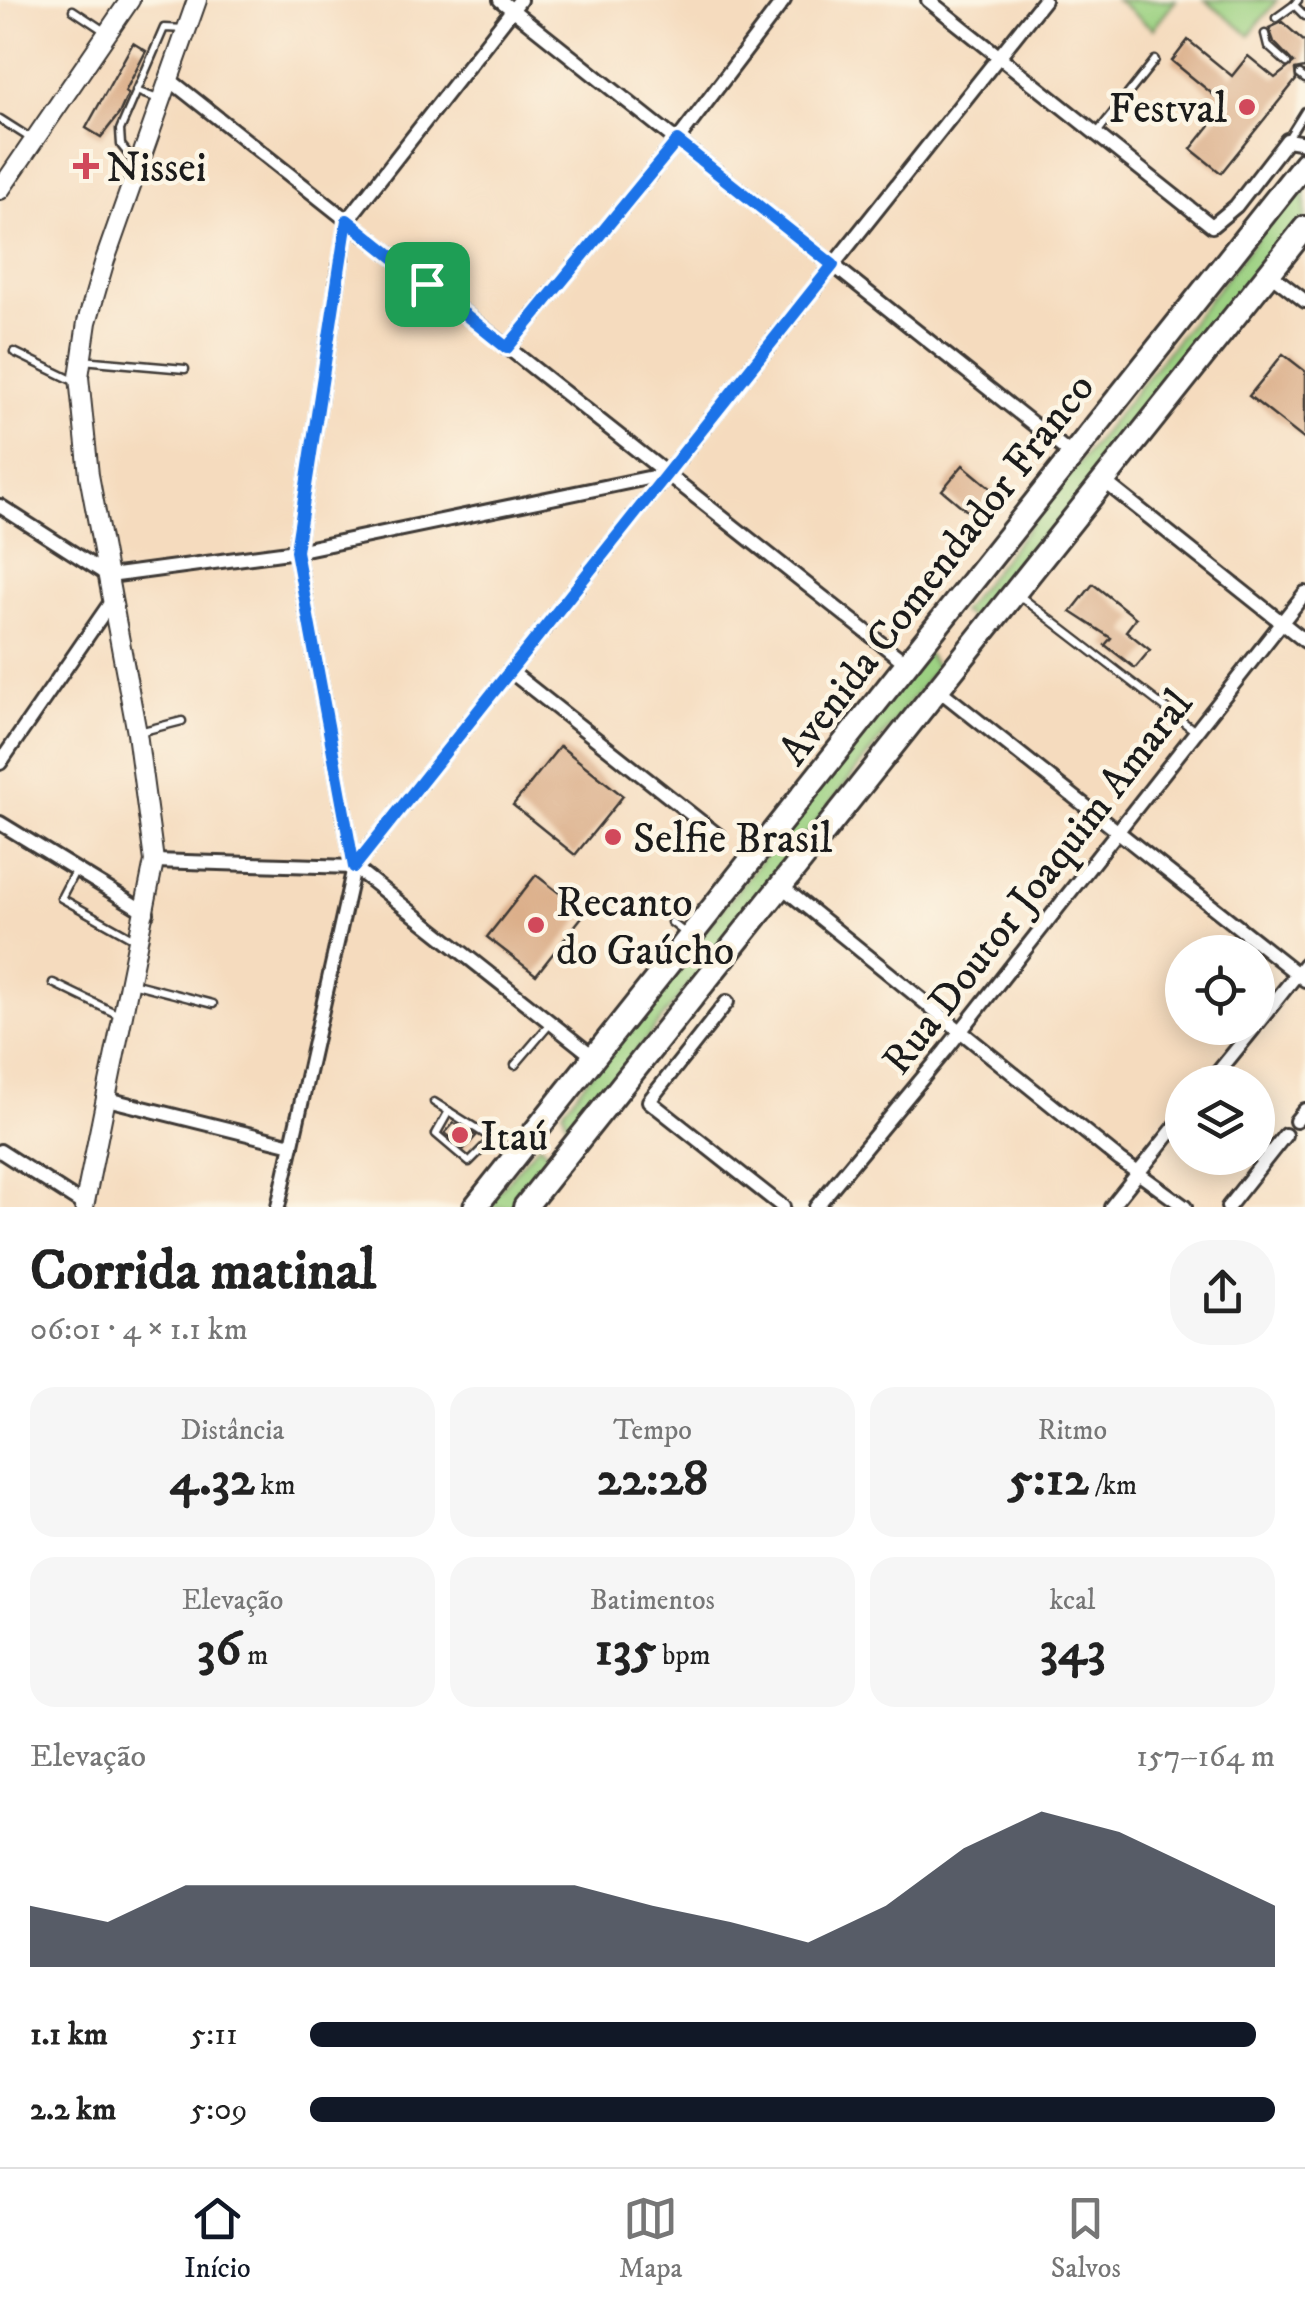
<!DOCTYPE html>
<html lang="pt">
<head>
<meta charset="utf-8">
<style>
  :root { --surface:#fff; --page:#f6f6f6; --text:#222; --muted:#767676; --line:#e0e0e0; --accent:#111827 }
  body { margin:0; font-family:"IM FELL DW Pica",serif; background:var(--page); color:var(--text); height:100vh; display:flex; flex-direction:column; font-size:38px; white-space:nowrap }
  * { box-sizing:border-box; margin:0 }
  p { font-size:32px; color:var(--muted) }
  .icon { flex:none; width:55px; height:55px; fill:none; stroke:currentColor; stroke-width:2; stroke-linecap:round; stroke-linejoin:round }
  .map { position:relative; height:1207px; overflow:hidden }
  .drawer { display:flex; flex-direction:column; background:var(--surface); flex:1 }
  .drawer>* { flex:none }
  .tools { position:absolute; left:1165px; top:935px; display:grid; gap:20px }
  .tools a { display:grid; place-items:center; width:110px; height:110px; border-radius:50%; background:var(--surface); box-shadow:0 5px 25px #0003; font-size:50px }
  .pin { position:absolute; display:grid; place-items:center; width:85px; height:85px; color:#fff; margin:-42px; border-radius:20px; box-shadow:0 5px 15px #0006 }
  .round { display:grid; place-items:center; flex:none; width:105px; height:105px; border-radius:40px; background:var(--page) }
  .headline { display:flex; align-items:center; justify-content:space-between; height:170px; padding:0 30px }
  h1 { font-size:55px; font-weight:700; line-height:75px }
  .metrics { display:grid; grid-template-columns:repeat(3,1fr); gap:15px; height:170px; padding:10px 30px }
  .metrics div { display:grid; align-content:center; border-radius:25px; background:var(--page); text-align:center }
  .metrics b { font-size:50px; font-weight:700 }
  .metrics small { font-size:28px; font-weight:400 }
  .metrics p { font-size:28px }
  .chart { height:280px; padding:20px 30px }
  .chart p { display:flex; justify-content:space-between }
  .chart svg { width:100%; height:180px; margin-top:10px; fill:var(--accent); opacity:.7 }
  ul { padding:0 30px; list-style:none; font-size:32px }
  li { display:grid; grid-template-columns:160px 120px 1fr; align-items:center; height:75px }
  li i { height:25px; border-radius:12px; background:var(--accent) }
  .menu { display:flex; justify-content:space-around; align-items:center; height:140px; border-top:2px solid var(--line); background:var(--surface); font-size:28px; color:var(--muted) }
  .menu a { display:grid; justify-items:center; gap:5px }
  .menu .active { color:var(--accent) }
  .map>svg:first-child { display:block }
</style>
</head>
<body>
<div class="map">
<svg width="1305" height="1207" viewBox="0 0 1305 1207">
  <rect width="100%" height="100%" fill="#fcf5e5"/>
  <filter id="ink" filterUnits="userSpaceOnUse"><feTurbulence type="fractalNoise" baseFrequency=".01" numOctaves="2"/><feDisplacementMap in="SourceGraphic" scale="20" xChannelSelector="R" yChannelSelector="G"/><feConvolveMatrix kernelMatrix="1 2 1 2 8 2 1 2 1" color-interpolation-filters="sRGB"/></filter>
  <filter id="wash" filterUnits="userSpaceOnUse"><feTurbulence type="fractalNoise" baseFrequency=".0048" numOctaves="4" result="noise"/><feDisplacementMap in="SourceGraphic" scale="40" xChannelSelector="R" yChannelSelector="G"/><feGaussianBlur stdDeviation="2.25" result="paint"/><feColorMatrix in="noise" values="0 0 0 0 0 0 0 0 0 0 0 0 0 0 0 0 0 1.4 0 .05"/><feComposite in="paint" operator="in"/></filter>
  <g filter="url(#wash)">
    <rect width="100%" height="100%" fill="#f5dbbe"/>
    <g fill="#9cd182" stroke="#5c764f" stroke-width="2.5">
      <path d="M1116,0H1176L1153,29Z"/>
      <path d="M1205,0H1277L1249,35Z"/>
      <path d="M1305,178V218L972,630L969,616L961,612Z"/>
      <path d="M926,652L937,667L575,1130L568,1128L563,1110Z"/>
      <path d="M539,1144L553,1158L514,1207H485Z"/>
    </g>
    <g id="blocks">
      <g fill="#dbaf8a">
        <path d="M1282,22L1305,42V68L1295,70L1296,80L1221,173L1191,149L1226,105L1172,61L1188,40L1232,76L1248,56L1275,78L1294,63L1274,42L1269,28Z"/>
        <path d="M133,43L146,51L125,92L128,94L119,114L101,137L86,128Z"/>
        <path d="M1283,354L1305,371V440L1249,396Z"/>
        <path d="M963,465L994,491L973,516L942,490Z"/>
        <path d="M1093,584L1136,618L1126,631L1150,650L1135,668L1105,645L1111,638L1071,612Z"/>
        <path d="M560,746L623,796L575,855L513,805Z"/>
        <path d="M536,875L585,913L536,975L487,937Z"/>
        <path d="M454,1123L476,1136L464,1149L445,1133Z"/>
      </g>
    </g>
  </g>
  <g filter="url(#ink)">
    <use href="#blocks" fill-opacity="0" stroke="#3d3934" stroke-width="2.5"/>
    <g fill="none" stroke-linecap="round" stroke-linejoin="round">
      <g stroke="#3d3934" stroke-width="11">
        <g id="lane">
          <path d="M1298,0L1294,5L1305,16"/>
          <path d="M73,10L106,32"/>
          <path d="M1276,18L1294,5"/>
          <path d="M1265,34L1268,46L1287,63"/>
          <path d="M1300,75L1305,79"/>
          <path d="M136,91L161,100"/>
          <path d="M0,119L33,140"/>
          <path d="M1097,133L1155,60"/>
          <path d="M1287,140L1305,111"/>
          <path d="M136,164L121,145L120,130L164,28L186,29"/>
          <path d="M14,352L74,381"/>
          <path d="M82,360L185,369"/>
          <path d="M1020,596L1195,731"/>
          <path d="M139,732L182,721"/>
          <path d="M75,871L61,898L136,940"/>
          <path d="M671,922L685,933"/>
          <path d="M53,983L119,1015"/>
          <path d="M132,983L213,1004"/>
          <path d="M515,1065L550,1024"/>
          <path d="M434,1102L512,1151"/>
          <path d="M449,1111L436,1134L469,1162L492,1139"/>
        </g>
      </g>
      <g stroke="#3d3934" stroke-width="18">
        <g id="street">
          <path d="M500,0L1072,455"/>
          <path d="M928,0L1212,226L1236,206L1287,140L1305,143"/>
          <path d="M170,80L907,664"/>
          <path d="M1269,273L1305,301"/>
          <path d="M507,348L677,141L784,0"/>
          <path d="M1104,481L1305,641"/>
          <path d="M0,506L109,576L296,551L667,474"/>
          <path d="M510,671L720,837"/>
          <path d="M938,689L1305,980"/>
          <path d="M0,763L113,599"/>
          <path d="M0,823L147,913"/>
          <path d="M154,861L354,867L594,1057"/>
          <path d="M354,867L1044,0"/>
          <path d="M781,886L1120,1160L1185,1207"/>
          <path d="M727,1002L649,1101L783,1207"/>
          <path d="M1258,1023L1305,964"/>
          <path d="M1210,1082L1254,1028"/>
          <path d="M107,1099L292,1145"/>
          <path d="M1296,1121L1305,1110"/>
          <path d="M0,1151L84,1205"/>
          <path d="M278,1207L354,867L296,551L347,221L520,0"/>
          <path d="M816,1207L945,1051L1305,593"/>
          <path d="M1111,1207L1182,1118"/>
          <path d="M1228,1207L1285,1135"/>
        </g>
      </g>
      <g stroke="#3d3934" stroke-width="22">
        <g id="secondary">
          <path d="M0,190L130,0"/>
          <path d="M84,1207L154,861L137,733L89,475L79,377L87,322L105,260L197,0"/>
        </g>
      </g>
      <g stroke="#3d3934" stroke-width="28">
        <g id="highway">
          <path d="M475,1207L1305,163"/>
          <path d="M525,1207L1305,228"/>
        </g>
      </g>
      <use href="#lane" stroke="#fff" stroke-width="6"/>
      <use href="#street" stroke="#fff" stroke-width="12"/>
      <use href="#secondary" stroke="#fff" stroke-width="18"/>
      <use href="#highway" stroke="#fff" stroke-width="22"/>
    </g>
  </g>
  <g fill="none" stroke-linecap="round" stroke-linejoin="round" filter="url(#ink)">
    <g stroke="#fff" stroke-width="20">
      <path id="route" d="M677,141L833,265L354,867L296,551L347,220L507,348Z"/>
    </g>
    <use href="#route" stroke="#1a73e8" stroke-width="12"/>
  </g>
  <g fill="#d1495b" stroke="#fcf5e5" stroke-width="4">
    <circle cx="1247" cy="107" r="10"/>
    <path d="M81 151h10v10h10v10h-10v10h-10v-10h-10v-10h10z"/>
    <circle cx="613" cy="837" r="10"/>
    <circle cx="536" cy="925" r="10"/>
    <circle cx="460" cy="1135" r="10"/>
  </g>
  <g text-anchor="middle" stroke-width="9" stroke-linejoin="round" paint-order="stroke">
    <g font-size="42" fill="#1c1c1c" stroke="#fcf5e5" text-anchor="start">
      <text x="1227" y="122" text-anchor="end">Festval</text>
      <text x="106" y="181">Nissei</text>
      <text x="633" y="852">Selfie Brasil</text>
      <text x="556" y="916">Recanto<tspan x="556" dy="48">do Gaúcho</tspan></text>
      <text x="480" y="1150">Itaú</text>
    </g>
    <g font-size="42" fill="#1c1c1c" stroke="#fcf5e5">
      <text transform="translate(935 568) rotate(-52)" y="15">Avenida Comendador Franco</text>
      <text transform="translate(1036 881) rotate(-52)" y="15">Rua Doutor Joaquim Amaral</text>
    </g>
  </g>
</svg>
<div class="tools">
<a><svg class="icon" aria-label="locate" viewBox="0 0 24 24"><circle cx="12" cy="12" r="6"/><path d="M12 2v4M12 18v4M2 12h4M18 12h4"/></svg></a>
<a><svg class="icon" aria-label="layers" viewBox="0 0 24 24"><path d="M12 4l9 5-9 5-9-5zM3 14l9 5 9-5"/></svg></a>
</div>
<div class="pin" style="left:427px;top:284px;background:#1e9e55"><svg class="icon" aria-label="arrive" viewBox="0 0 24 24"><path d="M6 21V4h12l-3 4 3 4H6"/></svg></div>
</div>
<section class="drawer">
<div class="headline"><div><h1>Corrida matinal</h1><p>06:01 · 4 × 1.1 km</p></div><a class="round"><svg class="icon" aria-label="share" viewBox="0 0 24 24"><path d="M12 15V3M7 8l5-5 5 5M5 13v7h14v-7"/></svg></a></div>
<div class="metrics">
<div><p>Distância</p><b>4.32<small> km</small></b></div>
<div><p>Tempo</p><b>22:28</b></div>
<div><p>Ritmo</p><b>5:12<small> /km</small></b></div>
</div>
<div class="metrics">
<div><p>Elevação</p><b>36<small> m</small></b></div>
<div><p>Batimentos</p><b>135<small> bpm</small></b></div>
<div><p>kcal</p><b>343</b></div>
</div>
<div class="chart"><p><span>Elevação</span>157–164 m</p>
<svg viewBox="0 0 160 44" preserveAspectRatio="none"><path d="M0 44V29L10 33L20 24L30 24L40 24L50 24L60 24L70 24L80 29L90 33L100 38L110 29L120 15L130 6L140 11L150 20L160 29V44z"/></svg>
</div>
<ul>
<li><b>1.1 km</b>5:11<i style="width:98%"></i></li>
<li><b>2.2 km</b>5:09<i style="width:100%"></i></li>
</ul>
</section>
<nav class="menu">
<a class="active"><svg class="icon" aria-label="home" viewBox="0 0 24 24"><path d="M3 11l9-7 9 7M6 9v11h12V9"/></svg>Início</a>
<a><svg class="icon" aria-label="map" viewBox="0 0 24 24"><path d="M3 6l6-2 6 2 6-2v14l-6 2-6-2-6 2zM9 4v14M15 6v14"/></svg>Mapa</a>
<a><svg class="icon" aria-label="saved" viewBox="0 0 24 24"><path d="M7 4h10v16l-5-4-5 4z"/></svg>Salvos</a>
</nav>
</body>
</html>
